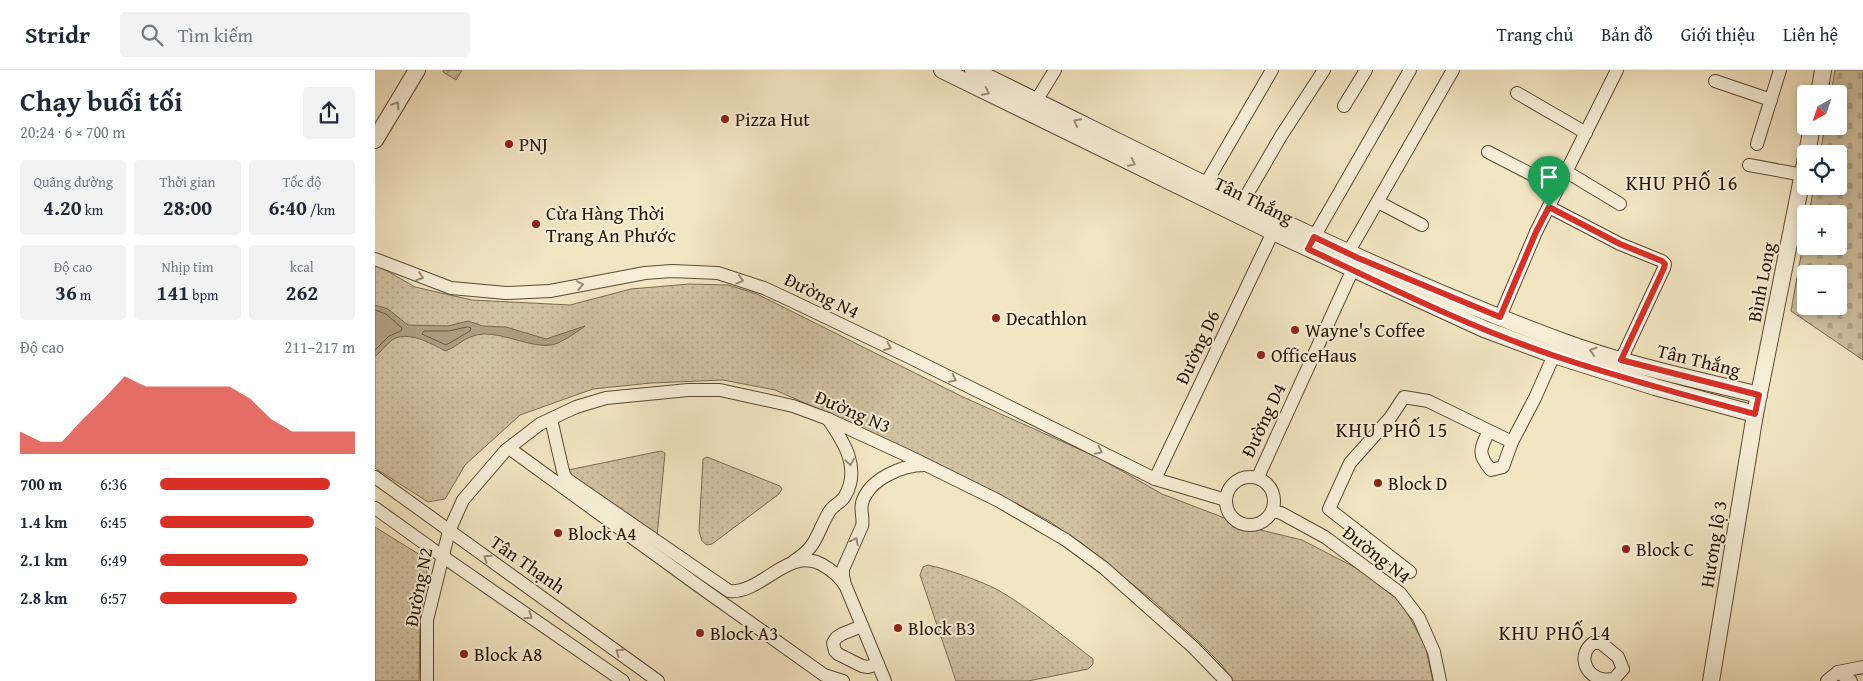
<!DOCTYPE html>
<html lang="vi">
<head>
<meta charset="utf-8">
<style>
  :root { --surface:#fff; --page:#f2f2f3; --text:#1f2937; --muted:#747a83; --line:#e0e1e3; --accent:#d93025 }
  body { margin:0; font-family:"Gentium Book Plus",serif; background:var(--page); color:var(--text); height:100vh; display:flex; flex-direction:column; font-size:19px; white-space:nowrap }
  * { box-sizing:border-box; margin:0 }
  p { font-size:16px; color:var(--muted) }
  .icon { flex:none; width:28px; height:28px; fill:none; stroke:currentColor; stroke-width:2; stroke-linecap:round; stroke-linejoin:round }
  .map { position:relative; flex:1; overflow:hidden }
  .panel { display:flex; flex-direction:column; background:var(--surface); width:375px }
  .panel>* { flex:none }
  .needle { width:32px; rotate:220deg }
  .controls { position:absolute; left:1422px; top:15px; display:grid; gap:10px }
  .controls a { display:grid; place-items:center; width:50px; height:50px; border-radius:5px; background:var(--surface); box-shadow:0 2px 8px #0003; font-size:25px }
  .pin { position:absolute; display:grid; place-items:center; width:42px; height:42px; color:#fff; margin:-51px -21px; border-radius:50% 50% 50% 0; rotate:-45deg; box-shadow:0 0 5px #0007 }
  .pin .icon { rotate:45deg }
  .round { display:grid; place-items:center; flex:none; width:52px; height:52px; border-radius:5px; background:var(--page) }
  .overview { display:flex; align-items:center; justify-content:space-between; height:85px; padding:0 20px }
  h1 { font-size:28px; font-weight:700; line-height:38px }
  .stats { display:grid; grid-template-columns:repeat(3,1fr); gap:8px; height:85px; padding:5px 20px }
  .stats div { display:grid; align-content:center; border-radius:5px; background:var(--page); text-align:center }
  .stats b { font-size:21px; font-weight:700 }
  .stats small { font-size:14px; font-weight:400 }
  .stats p { font-size:14px }
  .chart { height:140px; padding:10px 20px }
  .chart p { display:flex; justify-content:space-between }
  .chart svg { width:100%; height:90px; margin-top:5px; fill:var(--accent); opacity:.7 }
  ul { padding:0 20px; list-style:none; font-size:16px }
  li { display:grid; grid-template-columns:80px 60px 1fr; align-items:center; height:38px }
  li i { height:12px; border-radius:6px; background:var(--accent) }
  header { display:flex; align-items:center; gap:30px; box-sizing:border-box; height:70px; padding:0 25px; background:var(--surface); border-bottom:1px solid var(--line) }
  header strong { font-size:24px }
  nav { display:flex; gap:28px; margin-inline-start:auto; font-size:18px }
  .search { width:350px; height:45px; background:var(--page); display:flex; align-items:center; gap:12px; box-sizing:border-box; padding:0 18px; border-radius:5px; color:var(--muted); font-size:19px }
  main { display:flex; flex:1; min-height:0 }
  .map>svg:first-child { display:block }
</style>
</head>
<body>
<header>
<strong>Stridr</strong>
<div class="search"><svg class="icon" aria-label="search" viewBox="0 0 24 24"><circle cx="10" cy="10" r="6"/><path d="M15 15l6 6"/></svg>Tìm kiếm</div>
<nav><a>Trang chủ</a><a>Bản đồ</a><a>Giới thiệu</a><a>Liên hệ</a></nav>
</header>
<main>
<section class="panel">
<div class="overview"><div><h1>Chạy buổi tối</h1><p>20:24 · 6 × 700 m</p></div><a class="round"><svg class="icon" aria-label="share" viewBox="0 0 24 24"><path d="M12 15V3M7 8l5-5 5 5M5 13v7h14v-7"/></svg></a></div>
<div class="stats">
<div><p>Quãng đường</p><b>4.20<small> km</small></b></div>
<div><p>Thời gian</p><b>28:00</b></div>
<div><p>Tốc độ</p><b>6:40<small> /km</small></b></div>
</div>
<div class="stats">
<div><p>Độ cao</p><b>36<small> m</small></b></div>
<div><p>Nhịp tim</p><b>141<small> bpm</small></b></div>
<div><p>kcal</p><b>262</b></div>
</div>
<div class="chart"><p><span>Độ cao</span>211–217 m</p>
<svg viewBox="0 0 160 44" preserveAspectRatio="none"><path d="M0 44V33L10 38L20 38L30 27L40 17L50 6L60 11L70 11L80 11L90 11L100 11L110 17L120 27L130 33L140 33L150 33L160 33V44z"/></svg>
</div>
<ul>
<li><b>700 m</b>6:36<i style="width:87%"></i></li>
<li><b>1.4 km</b>6:45<i style="width:79%"></i></li>
<li><b>2.1 km</b>6:49<i style="width:76%"></i></li>
<li><b>2.8 km</b>6:57<i style="width:70%"></i></li>
</ul>
</section>
<div class="map">
<svg width="1488" height="611" viewBox="0 0 1488 611">
  <defs>
    <pattern id="cemetery-stones" width="16" height="16" patternUnits="userSpaceOnUse" patternTransform="scale(1.25)"><rect width="16" height="16" fill="#d0c1a1"/><path d="M2 7V4a2 2 0 0 1 4 0v3zM10 15v-3a2 2 0 0 1 4 0v3z" fill="#b3a589"/></pattern>
    <pattern id="park-dots" width="8" height="8" patternUnits="userSpaceOnUse" patternTransform="scale(1.25)"><rect width="8" height="8" fill="#d0c1a1"/><path d="M2 2h.1M6 6h.1" fill="none" stroke="#b3a589" stroke-width="1.8" stroke-linecap="round"/></pattern>
    <pattern id="garden-furrows" width="10" height="10" patternUnits="userSpaceOnUse" patternTransform="scale(1.25)"><rect width="10" height="10" fill="#d0c1a1"/><path d="M-1 1l2-2M0 10L10 0M9 11l2-2" fill="none" stroke="#b3a589"/></pattern>
  </defs>
  <rect width="100%" height="100%" fill="#f2e5c2"/>
  <filter id="stains"><feTurbulence type="fractalNoise" baseFrequency=".004" numOctaves="4"/><feColorMatrix values="0 0 0 0 .2 0 0 0 0 .09 0 0 0 0 .02 0 0 0 .5 -.17"/></filter>
  <radialGradient id="worn" r=".72"><stop offset=".6" stop-color="#630" stop-opacity="0"/><stop offset="1" stop-color="#630" stop-opacity=".3"/></radialGradient>
  <path fill="url(#cemetery-stones)" stroke="#7c6a51" fill-rule="evenodd" d="M1460,0H1488V290L1416,241L1431,158V176H1464V144H1434L1439,116H1464V84H1445L1450,56H1464V24H1456ZM1431,204H1464V236H1431Z"/>
  <g fill="url(#park-dots)" stroke="#7c6a51">
    <path d="M0,194L40,217L97,230L195,235L256,219L314,214L353,215L382,224L588,327L726,389L787,424L873,457L927,470L987,501L1026,532L1050,575L1058,611H858L847,595L823,571L775,528L704,472L674,451L641,433L446,340L400,320L348,310L276,313L218,319L145,345L90,395L70,429L53,432L0,398Z"/>
    <path d="M286,381L290,383L282,467L196,406L193,400Z"/>
    <path d="M332,387L405,416L407,419L404,424L337,474L332,475L327,471L324,461L328,389Z"/>
    <path d="M0,457L50,488L52,502L45,551L44,611H0Z"/>
    <path d="M553,495C572,499 606,511 623,520C656,539 688,566 718,589V594L713,599L653,611H581L545,505L548,497Z"/>
  </g>
  <path fill="url(#garden-furrows)" stroke="#7c6a51" d="M69,0H87L81,10L68,2Z"/>
  <path fill="#ae9e80" stroke="#79674d" d="M0,235L13,239L33,255L73,256L93,251L108,256L131,257L171,269L210,256C202,262 185,274 176,275C157,278 129,263 108,264C88,266 85,276 70,281C56,273 32,260 17,270C11,275 5,282 0,287Z"/>
  <g fill="none" stroke-linecap="round" stroke-linejoin="round">
    <g stroke="#6c5940" stroke-width="1">
      <path d="M0,240L11,244L27,258L26,261L14,266L0,280"/>
      <path d="M93,257L96,258L95,261L71,275L47,264L49,261H73Z"/>
    </g>
    <g stroke="#5b4831" stroke-width="14">
      <g id="minor">
        <path d="M1340,11L1396,30"/>
        <path d="M1142,23L1211,63"/>
        <path d="M661,31L680,0"/>
        <path d="M969,36L991,0"/>
        <path d="M1382,74L1405,0"/>
        <path d="M1113,82L1183,118"/>
        <path d="M1374,95L1428,105"/>
        <path d="M1192,102L1245,134"/>
        <path d="M830,115L897,0"/>
        <path d="M1003,132L1047,155"/>
        <path d="M867,133L906,66L949,0"/>
        <path d="M1174,137L1245,174L1287,191L1290,194L1289,198L1246,290"/>
        <path d="M939,167L1035,0"/>
        <path d="M973,183L1078,0"/>
        <path d="M0,189L76,218L131,223L175,221L270,203L297,201L343,203L389,218L419,232L534,287L780,409L851,430"/>
        <path d="M1125,247L1161,162L1242,0"/>
        <path d="M176,349L187,397L189,405L193,410L354,521C387,524 412,477 446,494C457,500 465,506 471,517L510,611"/>
        <path d="M1114,361C1105,379 1102,384 1116,400L1128,397L1137,372"/>
        <path d="M134,378L321,514L449,605L468,611"/>
        <circle cx="875" cy="431" r="24"/>
        <path d="M0,407L283,611"/>
        <path d="M883,407L978,199"/>
        <path d="M780,409L898,162"/>
        <path d="M0,438L67,486L248,611"/>
        <path d="M897,441L906,443L950,467L1025,523L1044,548L1059,582L1065,611"/>
        <path d="M419,491C443,476 441,464 454,442C458,435 466,433 470,426C486,398 469,372 453,349"/>
        <path d="M1035,502L954,439L975,393L1015,348L1029,327L1053,331L1137,372L1160,328L1179,285"/>
        <path d="M470,515L468,506V499L487,456C489,448 485,441 487,433C494,409 527,395 550,395"/>
        <path d="M487,556L467,564L461,568L458,573L460,581L463,584L487,596L493,597L503,594"/>
        <path d="M1218,573H1226L1243,587L1248,599L1239,609C1235,609 1230,610 1227,609C1209,605 1203,584 1218,573Z"/>
        <path d="M1463,602L1476,611"/>
        <path d="M52,611V550L74,461L88,430L131,380L165,354L201,337L231,328L313,320H345L418,336L453,349L531,385L624,431L691,470L729,498L818,577L851,611"/>
        <path d="M1452,611L1463,602L1488,597"/>
      </g>
    </g>
    <g stroke="#5b4831" stroke-width="18">
      <g id="tertiary">
        <path d="M567,0L898,162L1109,259L1179,285L1280,317L1380,344"/>
        <path d="M598,0C793,95 985,197 1189,272C1252,295 1319,309 1384,325"/>
        <path d="M1444,24L1448,0"/>
        <path d="M0,70L42,0"/>
        <path d="M1432,84L1437,56"/>
        <path d="M1336,611L1380,344L1431,88"/>
      </g>
    </g>
    <use href="#minor" stroke="#f7eed7" stroke-width="12"/>
    <use href="#tertiary" stroke="#f7eed7" stroke-width="16"/>
  </g>
  <defs><path id="oneway-chevron" d="M-2-3.5L2.5 0L-2 3.5" fill="none" stroke-width="1.6" stroke-linecap="round" stroke-linejoin="round" transform="scale(1.25)"/></defs>
  <g stroke="#9a8c77">
    <use href="#oneway-chevron" transform="translate(611 22) rotate(26)"/>
    <use href="#oneway-chevron" transform="translate(21 35) rotate(-59)"/>
    <use href="#oneway-chevron" transform="translate(702 52) rotate(-153)"/>
    <use href="#oneway-chevron" transform="translate(757 93) rotate(26)"/>
    <use href="#oneway-chevron" transform="translate(45 207) rotate(20)"/>
    <use href="#oneway-chevron" transform="translate(365 210) rotate(17)"/>
    <use href="#oneway-chevron" transform="translate(205 215) rotate(-11)"/>
    <use href="#oneway-chevron" transform="translate(513 277) rotate(24)"/>
    <use href="#oneway-chevron" transform="translate(1218 281) rotate(-163)"/>
    <use href="#oneway-chevron" transform="translate(578 309) rotate(26)"/>
    <use href="#oneway-chevron" transform="translate(724 381) rotate(26)"/>
    <use href="#oneway-chevron" transform="translate(475 392) rotate(82)"/>
    <use href="#oneway-chevron" transform="translate(480 471) rotate(-64)"/>
    <use href="#oneway-chevron" transform="translate(112 488) rotate(-145)"/>
    <use href="#oneway-chevron" transform="translate(154 546) rotate(35)"/>
    <use href="#oneway-chevron" transform="translate(244 582) rotate(-145)"/>
  </g>
  <g fill="none" stroke-linecap="round" stroke-linejoin="round">
    <g stroke="#fff" stroke-width="10">
      <path id="route" d="M1174,137L1245,174L1287,191L1290,194L1289,198L1246,290L1384,325L1380,344C1313,326 1245,308 1180,286C1096,258 1012,216 933,179L939,167L983,188L1125,247L1161,162Z"/>
    </g>
    <use href="#route" stroke="#d93025" stroke-width="6"/>
  </g>
  <g fill="#8f2418" stroke="#f7eed7" stroke-width="2">
    <circle cx="350" cy="49" r="5"/>
    <circle cx="134" cy="74" r="5"/>
    <circle cx="161" cy="154" r="5"/>
    <circle cx="621" cy="248" r="5"/>
    <circle cx="920" cy="260" r="5"/>
    <circle cx="886" cy="285" r="5"/>
    <circle cx="1003" cy="413" r="5"/>
    <circle cx="183" cy="463" r="5"/>
    <circle cx="1251" cy="479" r="5"/>
    <circle cx="523" cy="558" r="5"/>
    <circle cx="325" cy="563" r="5"/>
    <circle cx="89" cy="584" r="5"/>
  </g>
  <g text-anchor="middle" stroke-width="4" stroke-linejoin="round" paint-order="stroke">
    <g font-size="19" fill="#291401" stroke="#f7eed7" text-anchor="start">
      <text x="360" y="56">Pizza Hut</text>
      <text x="144" y="81">PNJ</text>
      <text x="171" y="150">Cừa Hàng Thời<tspan x="171" dy="22">Trang An Phước</tspan></text>
      <text x="631" y="255">Decathlon</text>
      <text x="930" y="267">Wayne's Coffee</text>
      <text x="896" y="292">OfficeHaus</text>
      <text x="1013" y="420">Block D</text>
      <text x="193" y="470">Block A4</text>
      <text x="1261" y="486">Block C</text>
      <text x="533" y="565">Block B3</text>
      <text x="335" y="570">Block A3</text>
      <text x="99" y="591">Block A8</text>
    </g>
    <g font-size="19" fill="#291401" stroke="#f7eed7">
      <text transform="translate(879 130) rotate(26)" y="7">Tân Thắng</text>
      <text transform="translate(1386 212) rotate(-79)" y="7">Bình Long</text>
      <text transform="translate(447 225) rotate(26)" y="7">Đường N4</text>
      <text transform="translate(822 277) rotate(-65)" y="7">Đường D6</text>
      <text transform="translate(1324 290) rotate(14)" y="7">Tân Thắng</text>
      <text transform="translate(478 341) rotate(23)" y="7">Đường N3</text>
      <text transform="translate(888 350) rotate(-65)" y="7">Đường D4</text>
      <text transform="translate(1338 474) rotate(-81)" y="7">Hương lộ 3</text>
      <text transform="translate(1002 484) rotate(38)" y="7">Đường N4</text>
      <text transform="translate(153 494) rotate(35)" y="7">Tân Thạnh</text>
      <text transform="translate(43 517) rotate(-79)" y="7">Đường N2</text>
    </g>
    <g font-size="20" letter-spacing="1" fill="#291401" stroke="#f7eed7">
      <text x="1307" y="120">KHU PHỐ 16</text>
      <text x="1017" y="367">KHU PHỐ 15</text>
      <text x="1180" y="570">KHU PHỐ 14</text>
    </g>
  </g>
  <rect width="100%" height="100%" filter="url(#stains)"/>
  <rect width="100%" height="100%" fill="url(#worn)"/>
</svg>
<div class="controls">
<a><svg class="needle" viewBox="-14 -14 28 28"><path d="M0-13l5 13h-10z" fill="#e53935"/><path d="M0 13l5-13h-10z" fill="#747a83"/></svg></a>
<a><svg class="icon" aria-label="locate" viewBox="0 0 24 24"><circle cx="12" cy="12" r="6"/><path d="M12 2v4M12 18v4M2 12h4M18 12h4"/></svg></a>
<a>+</a>
<a>−</a>
</div>
<div class="pin" style="left:1174px;top:137px;background:#1e9e55"><svg class="icon" aria-label="arrive" viewBox="0 0 24 24"><path d="M6 21V4h12l-3 4 3 4H6"/></svg></div>
</div>
</main>
</body>
</html>
